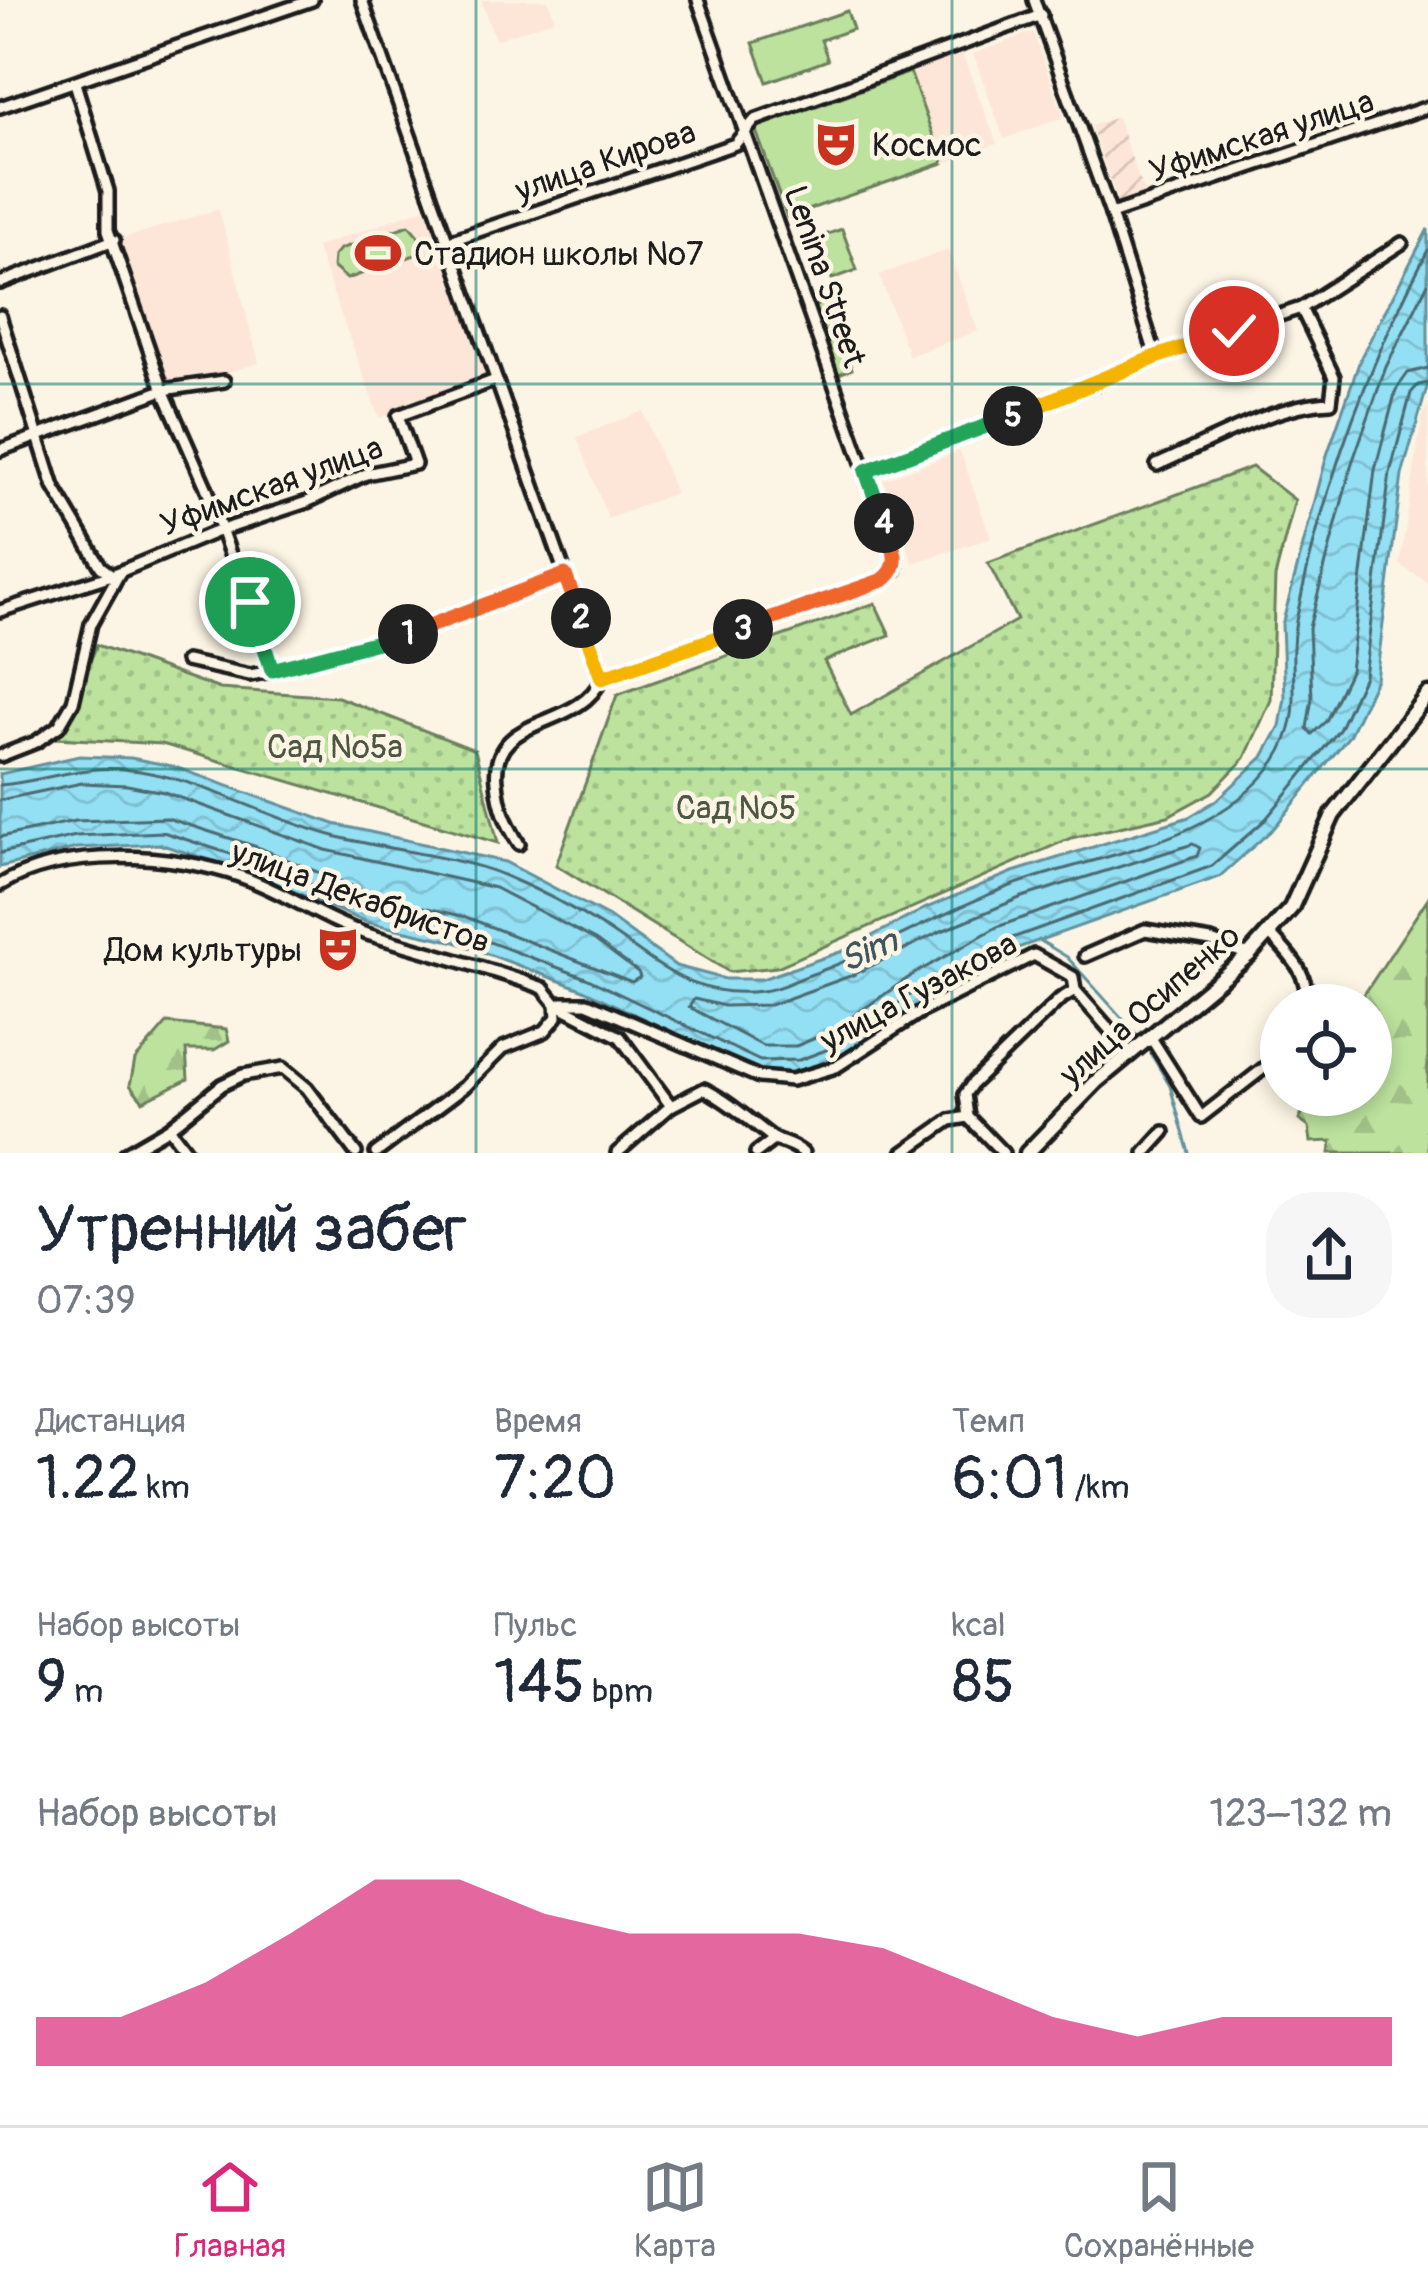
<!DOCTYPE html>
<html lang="ru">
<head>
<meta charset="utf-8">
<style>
  :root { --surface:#fff; --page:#f6f6f7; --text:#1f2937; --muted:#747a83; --line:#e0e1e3; --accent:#db2777 }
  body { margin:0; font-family:Pangolin,sans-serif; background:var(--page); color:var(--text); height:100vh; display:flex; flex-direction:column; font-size:45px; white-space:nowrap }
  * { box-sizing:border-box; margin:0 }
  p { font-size:39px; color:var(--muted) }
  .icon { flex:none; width:66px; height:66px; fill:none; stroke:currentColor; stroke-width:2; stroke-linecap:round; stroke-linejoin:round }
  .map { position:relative; height:1153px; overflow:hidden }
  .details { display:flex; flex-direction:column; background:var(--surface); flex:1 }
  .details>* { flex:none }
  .fabs { position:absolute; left:1260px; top:984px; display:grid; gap:24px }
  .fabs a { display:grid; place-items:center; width:132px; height:132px; border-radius:50%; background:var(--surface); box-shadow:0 6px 18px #0003; font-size:60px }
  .pin { position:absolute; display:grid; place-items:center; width:102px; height:102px; color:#fff; margin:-51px; border:6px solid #fff; border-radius:50%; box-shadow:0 3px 12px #0007 }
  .km { position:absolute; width:60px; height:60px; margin:-30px; border-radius:50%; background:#222; color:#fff; font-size:33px; line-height:60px; text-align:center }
  .round { display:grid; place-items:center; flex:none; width:126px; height:126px; border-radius:48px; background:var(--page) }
  .head { display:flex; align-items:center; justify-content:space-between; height:204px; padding:0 36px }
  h1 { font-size:66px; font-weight:600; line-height:90px }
  .metrics { display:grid; grid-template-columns:repeat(3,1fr); gap:18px; height:204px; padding:12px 36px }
  .metrics div { display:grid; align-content:center }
  .metrics b { font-size:60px; font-weight:600 }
  .metrics small { font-size:33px; font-weight:400 }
  .metrics p { font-size:33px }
  .chart { height:336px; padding:24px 36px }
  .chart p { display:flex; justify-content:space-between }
  .chart svg { width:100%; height:216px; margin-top:12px; fill:var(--accent); opacity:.7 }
  .tab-bar { display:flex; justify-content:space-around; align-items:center; height:168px; border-top:3px solid var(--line); background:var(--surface); font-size:33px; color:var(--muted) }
  .tab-bar a { display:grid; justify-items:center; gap:6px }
  .tab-bar .selected { color:var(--accent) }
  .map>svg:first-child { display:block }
</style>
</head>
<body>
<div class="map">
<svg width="1428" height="1153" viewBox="0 0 1428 1153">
  <defs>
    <pattern id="industrial-furrows" width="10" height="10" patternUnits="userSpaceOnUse" patternTransform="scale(3)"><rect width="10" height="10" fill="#fde6d7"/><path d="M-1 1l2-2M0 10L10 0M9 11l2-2" fill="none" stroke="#d8c5b8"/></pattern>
    <pattern id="forest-firs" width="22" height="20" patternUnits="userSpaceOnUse" patternTransform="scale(3)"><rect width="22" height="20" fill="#bce29e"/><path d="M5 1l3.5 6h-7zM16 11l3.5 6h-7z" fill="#a1c188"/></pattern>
    <pattern id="garden-dots" width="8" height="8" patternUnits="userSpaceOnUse" patternTransform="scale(3)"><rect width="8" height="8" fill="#bce29e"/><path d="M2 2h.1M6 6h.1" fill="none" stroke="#a1c188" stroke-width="1.8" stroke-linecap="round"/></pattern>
    <pattern id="water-waves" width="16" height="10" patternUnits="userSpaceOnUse" patternTransform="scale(3)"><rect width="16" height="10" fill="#93dff3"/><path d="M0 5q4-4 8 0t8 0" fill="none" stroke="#7ebfd0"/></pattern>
  </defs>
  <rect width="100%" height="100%" fill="#fcf5e5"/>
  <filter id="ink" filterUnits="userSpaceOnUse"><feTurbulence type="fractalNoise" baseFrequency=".00833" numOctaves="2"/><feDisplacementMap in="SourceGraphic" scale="24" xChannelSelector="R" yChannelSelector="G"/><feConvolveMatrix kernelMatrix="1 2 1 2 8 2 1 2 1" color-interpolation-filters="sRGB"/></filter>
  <g filter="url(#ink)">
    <g fill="#fde6d7">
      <path d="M481,0H548L555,19L495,40Z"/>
      <path d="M1033,32L1064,117L1004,139L973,54Z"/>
      <path d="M962,53L997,144L945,163L911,73Z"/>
      <path d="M425,208L487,379L379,418L316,247Z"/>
      <path d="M219,209L259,363L171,389L117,240Z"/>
      <path d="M948,250L978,331L909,356L879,275Z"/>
      <path d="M1428,404V583L1400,565L1422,418Z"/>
      <path d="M643,411L675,493L608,519L577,437Z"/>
      <path d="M960,451L991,538L913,563L883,480Z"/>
    </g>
    <path fill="url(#industrial-furrows)" d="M1117,117L1144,193L1118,202L1091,126Z"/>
    <g fill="#bce29e" stroke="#6c7f5d" stroke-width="3">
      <path d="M847,11L853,29L821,40L828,60L767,82L753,43Z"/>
      <path d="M910,72L943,163L787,217L755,128Z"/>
      <path d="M409,225L419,237L418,254L347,279L333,267L334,256L340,249Z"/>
      <path d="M842,229L857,270L832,279L817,238Z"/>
      <path d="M831,300L852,369L836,375L812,307Z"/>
    </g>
    <g fill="url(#forest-firs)" stroke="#6c7f5d" stroke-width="3">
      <path d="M1428,898V1153H1330L1332,1141L1311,1142L1309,1127L1299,1120L1311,1095H1371V1005H1357Z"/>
      <path d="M167,1023L226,1029L229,1041L214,1050H186L188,1079L143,1101L130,1085L135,1060Z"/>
    </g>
    <g fill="url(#garden-dots)" stroke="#6c7f5d" stroke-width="3">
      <path d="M1252,467L1295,500L1275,577L1271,700L1245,758L1212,792L1168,816L1071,838L777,967L729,972L556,865L617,695L875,603L890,635L824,661L851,715L1017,620L988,563Z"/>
      <path d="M97,645L220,689L338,697L475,750L498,843L162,744L57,738Z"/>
    </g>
    <path fill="url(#water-waves)" stroke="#63919d" stroke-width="3" d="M1428,229V384L1402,475L1376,679L1349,736L1274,828L1219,877L1009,951L929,997L843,1057L801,1073H758L581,989L456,942L366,922L248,872L159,844L77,848L0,867V774L79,756L131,758L172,766L334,824L505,862L609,917L676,966L725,979H762L843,951L926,908L1013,872L1189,817L1217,800L1263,757L1280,726L1285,698L1282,625L1327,455L1361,357Z"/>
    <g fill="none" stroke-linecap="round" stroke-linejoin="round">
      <g stroke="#4c6a72" stroke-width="3">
        <path d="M1428,283L1386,367L1352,463L1309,628L1312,698L1307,728L1312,734L1326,721L1350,671L1375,470L1396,390L1408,373L1428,368"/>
        <path d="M0,785C45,781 75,766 123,769C197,775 264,818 334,836C385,850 458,856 503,875C537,889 575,909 606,929C658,963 692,1000 762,991C777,990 793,981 807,976C886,948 957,902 1037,877C1119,851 1222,837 1275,761C1309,710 1285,673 1296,621C1322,490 1366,368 1428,250"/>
        <path d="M0,800L82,783L127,785L164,792L326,850L495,888L595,940L638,972L640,977L632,982L466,917L375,896L257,847L167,818L75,821L0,837"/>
        <path d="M1193,844L1200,848L1197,856L997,927L914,974L830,1032L796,1046H763L689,1007L694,999L724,1006L770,1005L853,975L937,933L1022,897Z"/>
        <path d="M0,853L76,836L163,832L252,861L370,910L460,931L586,978L760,1061L799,1060L837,1046L922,987L1004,941L1212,866L1265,820L1339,730L1364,676L1390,473L1411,393L1418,385L1428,383"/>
      </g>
      <g stroke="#63919d" stroke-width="3">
        <path d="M1039,940L1067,957L1139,1037"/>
        <path d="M1151,1054L1170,1086L1189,1153"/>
      </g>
      <g stroke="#1c1c1c" stroke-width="18">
        <g id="minor">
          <path d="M362,0L602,678"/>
          <path d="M75,83L108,191V230L163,390L206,487L272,671"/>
          <path d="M0,107L312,0"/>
          <path d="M1111,214L1428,107"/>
          <path d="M446,242L735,144L755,120L1041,15"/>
          <path d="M0,283L114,240"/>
          <path d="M0,316L54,487L101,567L112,575"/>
          <path d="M1156,357L1301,308L1402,243"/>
          <path d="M0,450L163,390L224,381"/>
          <path d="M1157,465C1208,443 1275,404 1331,402L1334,377L1301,308"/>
          <path d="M865,471L1093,385L1156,357L1111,214L1034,0"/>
          <path d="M0,611L112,575L213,533L307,502L366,474L415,464L398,416L496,380"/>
          <path d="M186,661L250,675L272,671L418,631L565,575"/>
          <path d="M0,756L36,742L59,726L73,702L91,624L120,572"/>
          <path d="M519,844C506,823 499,806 497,782C489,712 579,732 602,678L883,580L895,571L897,561L698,0"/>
          <path d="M0,885C63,846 174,853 242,877C285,892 323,920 367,934C426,952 486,967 543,988L556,1004L620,1037L671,1106"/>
          <path d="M1269,933C1290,956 1310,973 1306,1005"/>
          <path d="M1085,956L1145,930L1211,941L1249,955"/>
          <path d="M562,1003H587L759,1077L792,1080L836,1067L922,1011L1034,955L1073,977L1075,990L1131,1054"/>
          <path d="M1151,1038L1201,1117L1273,1061L1281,1051"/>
          <path d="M968,1117L1003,1153"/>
          <path d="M169,1128L188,1153"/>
          <path d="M126,1153L169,1128L222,1085L243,1075L283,1068L307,1088L356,1153"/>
          <path d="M376,1153L464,1087L503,1048L545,1031L557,1017L556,1004"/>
          <path d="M617,1153L671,1106L704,1089C728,1101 748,1119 769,1135C780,1144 792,1143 803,1153"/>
          <path d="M756,1153L773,1140"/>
          <path d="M903,1153L950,1120L968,1117L965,1094L972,1084L1060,999L1075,990"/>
          <path d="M1145,1153L1164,1132"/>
        </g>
      </g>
      <g stroke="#1c1c1c" stroke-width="21">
        <path id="major" d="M1027,1153L1096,1082L1249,955L1291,908L1333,815L1428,694"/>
      </g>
      <use href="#minor" stroke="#fcf5e5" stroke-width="9"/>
      <use href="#major" stroke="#fcf5e5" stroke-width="12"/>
    </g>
  </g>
  <g fill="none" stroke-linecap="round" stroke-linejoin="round" filter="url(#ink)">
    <g stroke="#fff" stroke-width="24">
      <path id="split-1" d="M250,602L272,670L408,634"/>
    </g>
    <g stroke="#fff" stroke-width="24">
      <path id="split-2" d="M408,634L565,575L581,618"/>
    </g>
    <g stroke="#fff" stroke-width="24">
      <path id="split-3" d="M581,618L602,678L743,629"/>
    </g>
    <g stroke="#fff" stroke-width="24">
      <path id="split-4" d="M743,629L883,580C905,563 892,546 884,523"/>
    </g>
    <g stroke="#fff" stroke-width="24">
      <path id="split-5" d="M884,523L866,471L1013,416"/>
    </g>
    <g stroke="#fff" stroke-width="24">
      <path id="split-6" d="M1013,416L1156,357L1234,331"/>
    </g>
    <use href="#split-1" stroke="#22a559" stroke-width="15"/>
    <use href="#split-2" stroke="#f0652b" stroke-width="15"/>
    <use href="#split-3" stroke="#f5b400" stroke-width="15"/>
    <use href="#split-4" stroke="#f0652b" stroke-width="15"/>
    <use href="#split-5" stroke="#22a559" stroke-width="15"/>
    <use href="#split-6" stroke="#f5b400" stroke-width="15"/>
  </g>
  <path fill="none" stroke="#0f766e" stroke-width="3" stroke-opacity="0.55" d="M476,0V1153M952,0V1153M0,384H1428M0,769H1428"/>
  <defs>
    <g id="theatre-bare" transform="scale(3.6)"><path d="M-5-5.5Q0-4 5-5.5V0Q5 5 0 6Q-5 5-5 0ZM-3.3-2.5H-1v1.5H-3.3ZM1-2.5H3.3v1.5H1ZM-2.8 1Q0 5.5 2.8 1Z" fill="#c8321e" stroke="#fcf5e5" stroke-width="2.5" paint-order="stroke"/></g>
    <g id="stadium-bare" transform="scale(3.6)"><path d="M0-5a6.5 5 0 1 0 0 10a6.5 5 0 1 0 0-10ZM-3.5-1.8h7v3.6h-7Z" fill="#c8321e" stroke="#fcf5e5" stroke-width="2.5" paint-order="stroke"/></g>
  </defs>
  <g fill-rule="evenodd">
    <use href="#theatre-bare" x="836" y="144"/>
    <use href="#stadium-bare" x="378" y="253"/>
    <use href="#theatre-bare" x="338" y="949"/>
  </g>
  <g text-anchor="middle" stroke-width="9" stroke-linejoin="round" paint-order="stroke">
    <g font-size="33" fill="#1c1c1c" stroke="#fcf5e5">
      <text transform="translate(1261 135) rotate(-18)" y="12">Уфимская улица</text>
      <text transform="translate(605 160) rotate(-19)" y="12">улица Кирова</text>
      <text transform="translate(826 276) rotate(71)" y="12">Lenina Street</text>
      <text transform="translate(271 485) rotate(-20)" y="12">Уфимская улица</text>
      <text transform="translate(361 896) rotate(20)" y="12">улица Декабристов</text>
      <text transform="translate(918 991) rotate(-28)" y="12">улица Гузакова</text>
      <text transform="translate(1149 1004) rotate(-41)" y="12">улица Осипенко</text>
    </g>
    <g font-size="33" fill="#1c1c1c" stroke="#fcf5e5" text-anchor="start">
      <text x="872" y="156">Космос</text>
      <text x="414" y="265">Стадион школы №7</text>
      <text x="302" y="961" text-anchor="end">Дом культуры</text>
    </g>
    <g font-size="33" fill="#4c5743" stroke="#fcf5e5">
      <text x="335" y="758">Сад №5а</text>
      <text x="736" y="819">Сад №5</text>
    </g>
    <g font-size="36" font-style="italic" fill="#40565c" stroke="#fcf5e5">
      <text transform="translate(868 949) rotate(-23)" y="13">Sim</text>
    </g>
  </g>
</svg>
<div class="fabs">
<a><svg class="icon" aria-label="locate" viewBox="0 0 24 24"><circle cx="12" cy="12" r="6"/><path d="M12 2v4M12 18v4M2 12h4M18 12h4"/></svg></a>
</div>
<div class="pin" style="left:250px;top:602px;background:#1e9e55"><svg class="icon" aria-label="arrive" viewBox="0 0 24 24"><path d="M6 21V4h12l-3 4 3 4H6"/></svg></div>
<div class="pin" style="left:1234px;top:331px;background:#d93025"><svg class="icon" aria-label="check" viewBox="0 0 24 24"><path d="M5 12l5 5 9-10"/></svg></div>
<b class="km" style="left:408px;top:634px">1</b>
<b class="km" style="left:581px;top:618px">2</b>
<b class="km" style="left:743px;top:629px">3</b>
<b class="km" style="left:884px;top:523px">4</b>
<b class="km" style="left:1013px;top:416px">5</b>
</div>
<section class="details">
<div class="head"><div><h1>Утренний забег</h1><p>07:39</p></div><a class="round"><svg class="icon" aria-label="share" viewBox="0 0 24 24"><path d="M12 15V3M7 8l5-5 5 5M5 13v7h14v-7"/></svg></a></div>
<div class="metrics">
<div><p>Дистанция</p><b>1.22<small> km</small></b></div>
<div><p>Время</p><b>7:20</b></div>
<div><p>Темп</p><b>6:01<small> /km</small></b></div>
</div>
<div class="metrics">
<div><p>Набор высоты</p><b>9<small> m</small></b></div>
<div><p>Пульс</p><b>145<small> bpm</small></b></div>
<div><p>kcal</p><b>85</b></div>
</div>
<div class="chart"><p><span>Набор высоты</span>123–132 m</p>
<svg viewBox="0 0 160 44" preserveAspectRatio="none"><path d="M0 44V34L10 34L20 27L30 17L40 6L50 6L60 13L70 17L80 17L90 17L100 20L110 27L120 34L130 38L140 34L150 34L160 34V44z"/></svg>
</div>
</section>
<nav class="tab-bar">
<a class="selected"><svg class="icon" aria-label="home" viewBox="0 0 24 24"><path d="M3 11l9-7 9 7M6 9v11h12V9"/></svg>Главная</a>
<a><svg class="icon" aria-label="map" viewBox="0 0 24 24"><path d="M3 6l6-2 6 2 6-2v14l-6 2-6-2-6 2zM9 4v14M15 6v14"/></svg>Карта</a>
<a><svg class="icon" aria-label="saved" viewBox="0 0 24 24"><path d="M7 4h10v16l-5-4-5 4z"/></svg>Сохранённые</a>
</nav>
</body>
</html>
